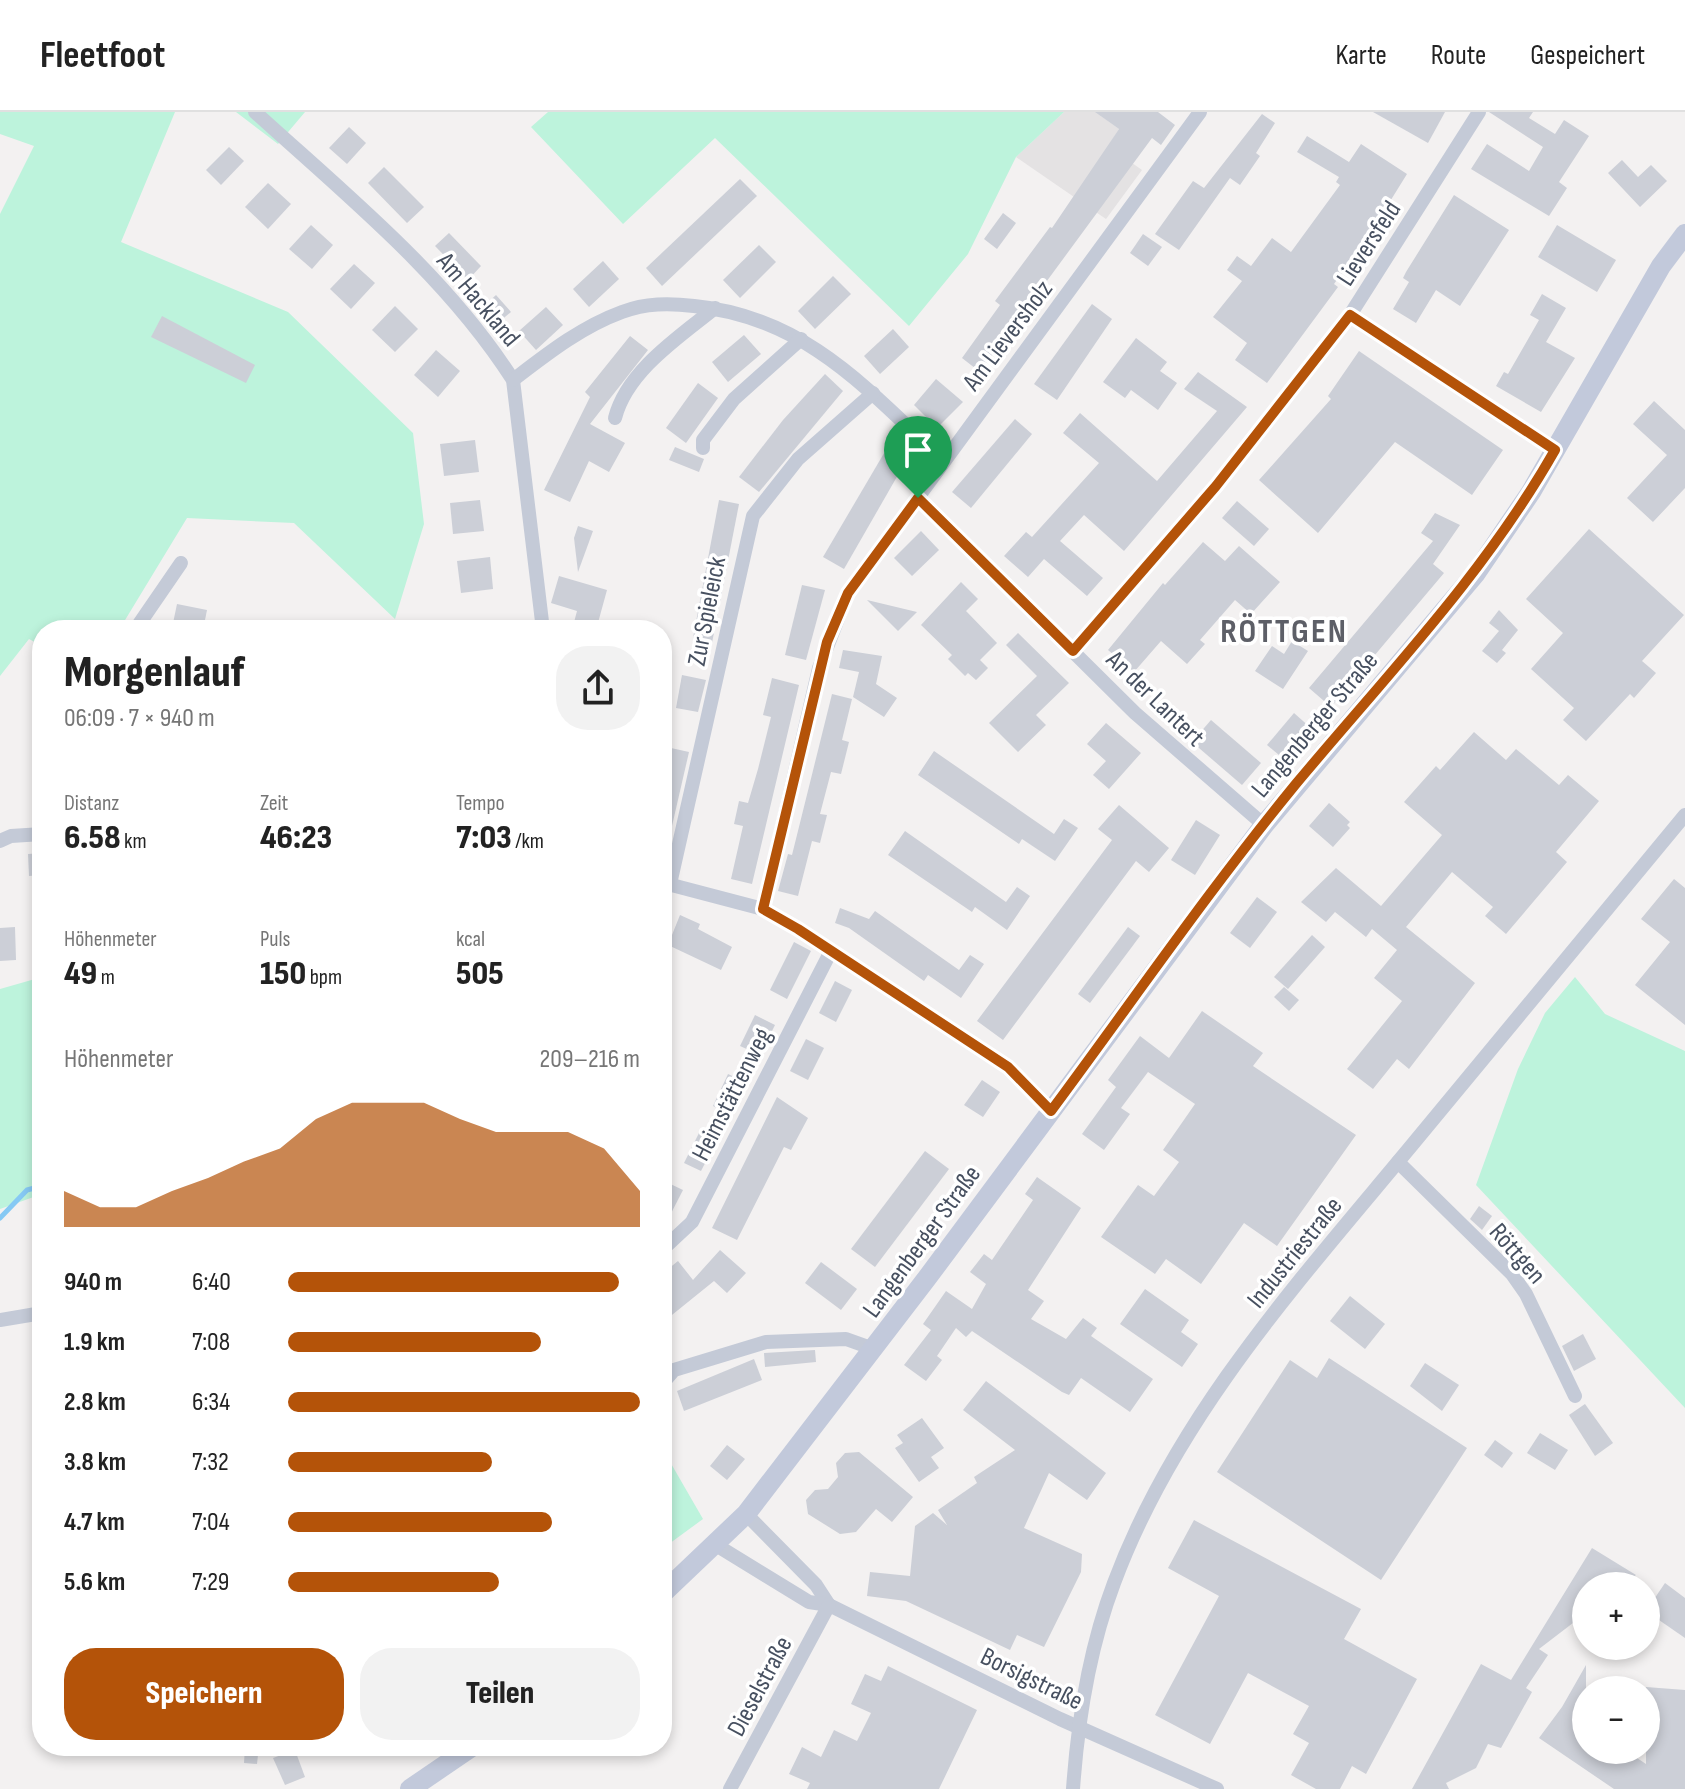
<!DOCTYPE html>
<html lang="de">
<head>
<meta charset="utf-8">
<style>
  :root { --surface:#fff; --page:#f2f2f2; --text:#222; --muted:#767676; --line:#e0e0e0; --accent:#b45309 }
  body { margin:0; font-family:"Sofia Sans Condensed",sans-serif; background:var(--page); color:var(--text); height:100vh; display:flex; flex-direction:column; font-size:30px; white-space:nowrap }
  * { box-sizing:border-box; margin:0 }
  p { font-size:26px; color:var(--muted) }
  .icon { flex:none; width:44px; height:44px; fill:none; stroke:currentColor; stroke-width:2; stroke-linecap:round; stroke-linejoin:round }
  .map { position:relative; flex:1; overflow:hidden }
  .details { position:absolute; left:32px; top:508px; width:640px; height:1136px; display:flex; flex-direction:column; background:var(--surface); border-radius:32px; box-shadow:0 4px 12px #0003 }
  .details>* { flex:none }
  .tools { position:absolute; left:1572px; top:1460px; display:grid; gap:16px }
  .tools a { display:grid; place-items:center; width:88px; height:88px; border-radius:50%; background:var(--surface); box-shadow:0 4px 12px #0003; font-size:40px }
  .pin { position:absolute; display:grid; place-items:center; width:68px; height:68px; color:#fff; margin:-82px -34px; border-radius:50% 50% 50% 0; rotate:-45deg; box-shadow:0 0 8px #0007 }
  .pin .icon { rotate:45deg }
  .round { display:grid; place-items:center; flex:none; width:84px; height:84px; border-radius:32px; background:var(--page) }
  .overview { display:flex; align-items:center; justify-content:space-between; height:136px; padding:0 32px }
  h1 { font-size:44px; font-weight:800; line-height:60px }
  .metrics { display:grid; grid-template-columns:repeat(3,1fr); gap:12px; height:136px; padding:8px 32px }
  .metrics div { display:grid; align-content:center }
  .metrics b { font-size:34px; font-weight:800 }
  .metrics small { font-size:22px; font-weight:400 }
  .metrics p { font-size:22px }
  .chart { height:224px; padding:16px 32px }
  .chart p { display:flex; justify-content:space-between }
  .chart svg { width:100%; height:144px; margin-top:8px; fill:var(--accent); opacity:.7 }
  .primary-button { display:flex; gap:16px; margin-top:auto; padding:16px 32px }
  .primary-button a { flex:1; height:92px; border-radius:32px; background:var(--accent); color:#fff; font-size:32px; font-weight:800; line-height:92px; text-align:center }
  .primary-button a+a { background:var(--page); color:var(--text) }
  ul { padding:0 32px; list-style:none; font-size:26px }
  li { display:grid; grid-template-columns:128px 96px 1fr; align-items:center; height:60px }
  li i { height:20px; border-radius:10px; background:var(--accent) }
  header { display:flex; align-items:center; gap:48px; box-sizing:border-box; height:112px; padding:0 40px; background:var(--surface); border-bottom:2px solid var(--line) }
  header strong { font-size:38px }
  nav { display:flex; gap:44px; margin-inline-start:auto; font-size:28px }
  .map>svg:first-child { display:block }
</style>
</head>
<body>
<header>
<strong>Fleetfoot</strong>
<nav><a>Karte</a><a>Route</a><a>Gespeichert</a></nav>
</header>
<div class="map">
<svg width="1685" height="1677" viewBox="0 0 1685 1677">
  <rect width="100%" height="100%" fill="#f3f1f1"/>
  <path fill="#e4e2e3" d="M1064,0H1104L1101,4L1119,17L1108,34L1142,58L1106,107L1016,45Z"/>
  <g fill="#bdf3dc">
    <path d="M0,0H175L121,130L288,200L413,321L424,412L395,507L294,411L187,406L119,518H42V534L29,527L0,564V102L34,34L0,22Z"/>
    <path d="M236,0H305L278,32Z"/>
    <path d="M548,0H1064L1016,45L968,142L909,214L715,26L623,112L531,15Z"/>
    <path d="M42,865V1082L0,1097V877Z"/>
    <path d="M1575,865L1605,902L1685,939V1296L1476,1073L1518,957L1545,901Z"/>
    <path d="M662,1336L703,1407L662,1437Z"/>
  </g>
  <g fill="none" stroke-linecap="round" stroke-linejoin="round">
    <path stroke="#86c9f4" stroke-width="5" d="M0,1106L27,1078L42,1074"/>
  </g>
  <g fill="#cccfd7">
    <path d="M1095,0H1158L1175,13L1161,33L1152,26L980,260L962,246L1000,193L995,189L1050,115L1052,116L1119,17Z"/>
    <path d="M1373,0H1445L1428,31Z"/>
    <path d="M1489,0H1533L1529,6L1555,22L1564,8L1589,24L1559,70L1567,76L1549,104L1471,57L1487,32L1529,59L1543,35Z"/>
    <path d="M1262,2L1275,11L1256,41L1260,44L1240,73L1230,66L1179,138L1155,122L1193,69L1204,76Z"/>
    <path d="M349,15L366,31L347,52L329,36Z"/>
    <path d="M1307,24L1349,50L1361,32L1407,62L1371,120L1334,172L1338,175L1267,271L1235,248L1247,231L1213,205L1242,169L1227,158L1237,144L1251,154L1272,126L1291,140L1340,73L1336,70L1339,65L1297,40Z"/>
    <path d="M229,35L244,49L221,73L206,58Z"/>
    <path d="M1622,48L1638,65L1651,53L1667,69L1640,95L1608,61Z"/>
    <path d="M384,55L424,95L407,111L368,71Z"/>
    <path d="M740,67L757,84L662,174L646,156Z"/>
    <path d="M268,71L291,92L268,117L245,95Z"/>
    <path d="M1454,83L1509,118L1460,194L1436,178L1416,211L1393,197L1409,170L1403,166L1406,160Z"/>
    <path d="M1003,101L1016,111L997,137L984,127Z"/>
    <path d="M311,113L333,133L312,157L289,137Z"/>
    <path d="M1557,113L1616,148L1597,180L1538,145Z"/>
    <path d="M449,121L481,154L468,168L435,134Z"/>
    <path d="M1143,122L1162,135L1148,154L1130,141Z"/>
    <path d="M759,133L776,150L740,186L723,168Z"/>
    <path d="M603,149L619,167L589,195L573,177Z"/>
    <path d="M354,152L375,171L351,197L330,177Z"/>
    <path d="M833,164L851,182L815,217L798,199Z"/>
    <path d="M1542,182L1566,196L1546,230L1575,246L1541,300L1496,274L1504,260L1508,262L1539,208L1530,203Z"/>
    <path d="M496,183L511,200L499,210L485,193Z"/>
    <path d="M1092,192L1112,207L1057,288L1034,272Z"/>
    <path d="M395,194L418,217L395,240L372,218Z"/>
    <path d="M546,195L563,213L536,238L519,219Z"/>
    <path d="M162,204L255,253L246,271L151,225Z"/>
    <path d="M893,217L909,235L880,262L864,244Z"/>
    <path d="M744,223L761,242L728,270L712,250Z"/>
    <path d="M630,224L648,238L590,312L625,331L609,360L589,349L570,390L544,378L590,285L585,280Z"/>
    <path d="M1136,226L1167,250L1160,259L1177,271L1158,298L1131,278L1125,286L1103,270Z"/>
    <path d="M436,238L460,259L438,285L414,263Z"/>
    <path d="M1359,239L1503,338L1472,383L1395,330L1318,421L1259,368L1331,287L1328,284Z"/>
    <path d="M1198,260L1247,295L1124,439L1084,403L1060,429L1103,466L1087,484L1044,447L1028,465L1004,444L1026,420L1032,425L1099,351L1063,321L1080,301L1157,369L1217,299L1184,277Z"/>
    <path d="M825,262L843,279L759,380L739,365L783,308Z"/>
    <path d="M936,267L963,290L937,316L914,293Z"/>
    <path d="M698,271L718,286L686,331L666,316Z"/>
    <path d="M1654,289L1685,318V376L1653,410L1627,386L1667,343L1633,312Z"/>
    <path d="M1015,307L1032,322L971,396L952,380Z"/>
    <path d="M475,328L479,360L444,364L440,332Z"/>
    <path d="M890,331L910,342L844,457L823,445Z"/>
    <path d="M675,335L704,347L699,360L669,348Z"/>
    <path d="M480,388L484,419L453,422L450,391Z"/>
    <path d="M719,388L739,392L712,531L693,526Z"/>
    <path d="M1237,389L1269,417L1254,434L1222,406Z"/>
    <path d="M1435,401L1460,413L1433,452L1444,461L1331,595L1309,576L1433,429L1421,421Z"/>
    <path d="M578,414L593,419L578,460L574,426Z"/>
    <path d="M1589,417L1684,503L1642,549L1656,561L1634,586L1630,582L1586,629L1563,608L1574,596L1531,557L1563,521L1526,487Z"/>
    <path d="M921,419L939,438L912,464L894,446Z"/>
    <path d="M1203,430L1225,449L1239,434L1280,470L1251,502L1235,488L1200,528L1205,532L1187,552L1161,529L1134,560L1108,538L1163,471L1165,473Z"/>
    <path d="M490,445L493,477L461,481L457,449Z"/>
    <path d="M559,464L607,478L596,518H572L577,499L551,491Z"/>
    <path d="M961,470L978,487L966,499L997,531L980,548L988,556L976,568L968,561L965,564L948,547L952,543L921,513Z"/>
    <path d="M802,473L825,478L806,548L785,543Z"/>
    <path d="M867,488L917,500L898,519Z"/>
    <path d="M177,492L207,498L203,518L172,516Z"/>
    <path d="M1499,498L1518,518L1502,538L1506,541L1497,551L1482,539L1499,519L1489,511Z"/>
    <path d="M1018,521L1069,571L1036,603L1046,613L1018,640L989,611L1037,564L1006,533Z"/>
    <path d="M1292,529L1308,539L1283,577L1255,559L1272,534L1284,542Z"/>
    <path d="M843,538L882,544L876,572L897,586L884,605L853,585L859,560L839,556Z"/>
    <path d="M682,563L706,568L698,600L676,596Z"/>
    <path d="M772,566L799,573L752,772L731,767L743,714L734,712L739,689L748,691L758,657L771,605L763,603Z"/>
    <path d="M832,582L852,587L842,628L849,630L841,662L831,660L820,702L827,703L820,731L812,729L798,784L778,779L788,742L792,743Z"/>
    <path d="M1294,601L1312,617L1285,648L1267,633Z"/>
    <path d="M1211,608L1261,651L1242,673L1192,630Z"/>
    <path d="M1106,611L1141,641L1109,677L1093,663L1106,649L1087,632Z"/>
    <path d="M1474,620L1506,648L1516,637L1559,673L1568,663L1599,689L1556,740L1567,750L1506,822L1485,804L1493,795L1452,760L1406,815L1475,871L1409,957L1397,947L1373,977L1347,957L1402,889L1374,866L1397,838L1372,817L1366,825L1335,800L1326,810L1301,790L1336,756L1381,794L1442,723L1404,690L1436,654L1440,658Z"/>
    <path d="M662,634L689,640L669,727H662Z"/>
    <path d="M934,639L1054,722L1064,707L1078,716L1055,749L1022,727L1019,732L918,663Z"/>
    <path d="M1329,691L1350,710L1347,713L1350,716L1333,735L1309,714Z"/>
    <path d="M1119,693L1169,736L1149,760L1136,749L1003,928L977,909L1112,728L1098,717Z"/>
    <path d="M1196,708L1220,723L1195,763L1171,748Z"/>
    <path d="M905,719L1006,790L1017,775L1030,784L1007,818L975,795L972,800L888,743Z"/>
    <path d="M42,741V763L29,764L28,742Z"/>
    <path d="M1674,767L1685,776V913L1635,873L1670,830L1641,807Z"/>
    <path d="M1257,785L1277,800L1250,836L1230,821Z"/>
    <path d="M840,796L869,807L875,799L959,858L970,843L984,852L961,886L928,863L924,869L849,816L835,811Z"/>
    <path d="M680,803L700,812L698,817L732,835L721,858L668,833Z"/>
    <path d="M15,815L16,848L0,849V816Z"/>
    <path d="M1128,815L1140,824L1090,891L1078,882Z"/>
    <path d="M1312,823L1325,835L1288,877L1274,865Z"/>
    <path d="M794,830L811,839L787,887L770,878Z"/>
    <path d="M835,869L852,878L836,910L819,901Z"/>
    <path d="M1284,875L1299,888L1289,899L1274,885Z"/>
    <path d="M1202,899L1263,941L1253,954L1356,1023L1277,1134L1244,1111L1201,1172L1166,1147L1155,1162L1101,1125L1138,1073L1154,1084L1179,1050L1163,1038L1195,992L1148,960L1121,996L1130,1002L1104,1038L1082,1022L1116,975L1108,968L1140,924L1169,946Z"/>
    <path d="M755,903L775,913L760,943L740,934Z"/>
    <path d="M806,927L824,936L808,968L790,959Z"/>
    <path d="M728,962L745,970L729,1002L713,994Z"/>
    <path d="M982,968L1000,980L983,1005L964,993Z"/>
    <path d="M777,985L808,1006L791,1038L784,1035L737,1128L712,1116Z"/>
    <path d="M700,1019L717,1028L701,1059L684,1051Z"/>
    <path d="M925,1039L949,1057L875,1155L851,1137Z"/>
    <path d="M1037,1065L1081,1096L1028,1178L1044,1189L1031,1207L1066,1227L1083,1206L1097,1216L1091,1224L1153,1267L1130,1300L1081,1266L1069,1283L1062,1280L972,1219L966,1225L956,1216L937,1244L942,1248L926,1269L904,1253L931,1218L923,1212L946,1179L972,1197L986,1172L970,1160L984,1142L992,1148L1033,1088L1025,1082Z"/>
    <path d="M662,1068L683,1078L662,1119Z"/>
    <path d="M1479,1094L1492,1104L1482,1118L1470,1107Z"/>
    <path d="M720,1138L746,1161L727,1181L714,1169L662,1211V1162L678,1149L693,1168Z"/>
    <path d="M821,1150L857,1177L841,1198L805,1171Z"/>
    <path d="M1145,1177L1189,1208L1181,1220L1198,1232L1182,1255L1120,1212Z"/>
    <path d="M1350,1184L1385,1212L1365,1237L1330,1209Z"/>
    <path d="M1583,1222L1596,1247L1574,1259L1562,1234Z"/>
    <path d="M815,1238L816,1250L765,1255L764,1241Z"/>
    <path d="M1329,1246L1467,1336L1381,1468L1217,1360L1290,1248L1317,1266Z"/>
    <path d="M754,1247L762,1268L684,1299L677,1279Z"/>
    <path d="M1425,1251L1459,1273L1442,1299L1410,1274Z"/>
    <path d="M986,1269L1106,1361L1087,1388L1049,1361L1024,1416L1082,1442L1081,1460L1044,1535L1017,1523L1010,1538L906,1489L867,1484L870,1460L910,1464L915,1414L933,1401L947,1413L938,1398L977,1371L974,1365L1015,1338L963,1298Z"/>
    <path d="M1585,1292L1613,1331L1595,1344L1569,1303Z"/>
    <path d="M922,1306L944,1336L931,1345L939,1356L919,1370L895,1336L903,1331L897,1323Z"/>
    <path d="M1540,1321L1568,1338L1555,1358L1527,1341Z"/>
    <path d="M1495,1328L1513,1341L1502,1356L1484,1343Z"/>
    <path d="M727,1333L745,1347L727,1368L710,1354Z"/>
    <path d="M859,1340L913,1385L892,1410L876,1397L856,1420L840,1422L808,1402L806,1388L815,1378L828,1377L838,1365L836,1351L845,1341Z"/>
    <path d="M1194,1408L1361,1497L1344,1527L1417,1567L1366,1662L1352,1654L1340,1677H1316L1291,1663L1309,1631L1293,1622L1309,1594L1248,1561L1210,1632L1155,1603L1219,1484L1168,1456Z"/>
    <path d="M1592,1436L1636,1463L1622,1474H1586V1501L1539,1537L1548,1543L1526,1576L1532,1580L1501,1636L1488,1632L1476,1656L1446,1671L1449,1677H1412L1481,1552L1511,1568Z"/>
    <path d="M1665,1471L1685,1486V1526L1646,1499Z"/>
    <path d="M1586,1553V1638H1625L1646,1652V1575L1685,1578V1677H1614L1539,1626L1562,1595Z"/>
    <path d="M888,1554L977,1598L939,1677H807L810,1671L789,1662L802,1635L821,1645L834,1618L857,1629L871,1601L851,1592L865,1562L881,1569Z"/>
    <path d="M245,1634H259L257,1652L244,1651Z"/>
    <path d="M295,1638L305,1665L285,1673L273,1646Z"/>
  </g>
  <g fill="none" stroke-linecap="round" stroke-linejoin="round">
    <g stroke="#c4cad7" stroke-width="14">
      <path d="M255,0C346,83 446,163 513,268L543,518"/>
      <path d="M1350,203L1555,338"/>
      <path d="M513,268C547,242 581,215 622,200C646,191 669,191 694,194C805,205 866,276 943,348"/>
      <path d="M615,306C627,259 679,225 715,196"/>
      <path d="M703,336V328L734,287L801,227"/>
      <path d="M918,386L1135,601L1264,713"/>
      <path d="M135,518L181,451"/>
      <path d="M1073,539L1216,374L1350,203L1479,0"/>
      <path d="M0,729L11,724L42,722"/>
      <path d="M664,771L763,797L798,817L1008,955L1051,999"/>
      <path d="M670,772L753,404L798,347L873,281"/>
      <path d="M763,797L819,556L848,481L1200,0"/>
      <path d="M1398,1050L1512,1162L1526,1182L1575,1284"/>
      <path d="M662,1138L692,1110L831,839"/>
      <path d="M0,1208L42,1201"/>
      <path d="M662,1272L674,1258L766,1230L846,1227L874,1237"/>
      <path d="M746,1402L816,1473L829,1493"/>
      <path d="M716,1433L809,1490L829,1493L1060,1607L1217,1677"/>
      <path d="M730,1677L829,1493"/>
      <path d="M1073,1677C1078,1606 1089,1537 1114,1471C1176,1304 1300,1168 1412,1033C1503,923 1594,813 1685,703"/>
    </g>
    <g stroke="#c2c9db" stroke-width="20">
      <path d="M662,1482L746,1402L927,1166L1264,713L1476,461L1531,380L1661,154L1685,122"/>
      <path d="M410,1677L473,1634"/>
    </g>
  </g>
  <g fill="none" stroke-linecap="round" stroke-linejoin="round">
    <g stroke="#fff" stroke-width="16">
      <path id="route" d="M1350,203L1555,338C1484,463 1386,564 1295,673C1209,778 1132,890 1051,999L1008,955L798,817L763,797L827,530L848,481L918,386L1073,539L1216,374Z"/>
    </g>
    <use href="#route" stroke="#b45309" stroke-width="10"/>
  </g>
  <g text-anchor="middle" stroke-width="7" stroke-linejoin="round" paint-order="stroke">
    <g font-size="26" fill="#475060" stroke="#fff">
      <text transform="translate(1368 131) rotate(-57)" y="9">Lieversfeld</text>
      <text transform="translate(479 187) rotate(50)" y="9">Am Hackland</text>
      <text transform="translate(1007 223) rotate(-53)" y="9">Am Lieversholz</text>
      <text transform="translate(706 499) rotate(-79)" y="9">Zur Spieleick</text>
      <text transform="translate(1156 586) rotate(44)" y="9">An der Lantert</text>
      <text transform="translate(1314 612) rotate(-50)" y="9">Langenberger Straße</text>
      <text transform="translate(731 982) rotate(-63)" y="9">Heimstättenweg</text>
      <text transform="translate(921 1129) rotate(-54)" y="9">Langenberger Straße</text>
      <text transform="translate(1294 1140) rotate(-51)" y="9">Industriestraße</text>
      <text transform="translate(1518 1141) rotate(49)" y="9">Röttgen</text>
      <text transform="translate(1032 1566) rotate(26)" y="9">Borsigstraße</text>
      <text transform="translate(759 1574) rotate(-62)" y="9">Dieselstraße</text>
    </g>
    <g font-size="34" font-weight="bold" letter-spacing="2" fill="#5d5f67" stroke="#fff">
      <text x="1284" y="530">RÖTTGEN</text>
    </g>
  </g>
</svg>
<div class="tools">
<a>+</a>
<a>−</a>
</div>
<div class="pin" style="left:918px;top:386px;background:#1e9e55"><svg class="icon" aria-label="arrive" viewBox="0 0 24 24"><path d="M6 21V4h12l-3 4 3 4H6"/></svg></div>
<section class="details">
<div class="overview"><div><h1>Morgenlauf</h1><p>06:09 · 7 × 940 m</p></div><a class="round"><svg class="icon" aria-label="share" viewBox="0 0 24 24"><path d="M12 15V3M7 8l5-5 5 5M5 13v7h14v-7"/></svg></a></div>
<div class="metrics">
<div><p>Distanz</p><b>6.58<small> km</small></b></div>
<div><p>Zeit</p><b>46:23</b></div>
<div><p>Tempo</p><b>7:03<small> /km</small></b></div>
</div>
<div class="metrics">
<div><p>Höhenmeter</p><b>49<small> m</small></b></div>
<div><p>Puls</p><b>150<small> bpm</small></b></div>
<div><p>kcal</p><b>505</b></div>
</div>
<div class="chart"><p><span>Höhenmeter</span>209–216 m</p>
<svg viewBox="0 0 160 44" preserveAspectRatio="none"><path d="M0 44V33L10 38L20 38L30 33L40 29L50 24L60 20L70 11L80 6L90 6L100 6L110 11L120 15L130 15L140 15L150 20L160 33V44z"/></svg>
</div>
<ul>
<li><b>940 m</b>6:40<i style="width:94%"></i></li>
<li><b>1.9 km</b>7:08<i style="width:72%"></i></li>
<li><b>2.8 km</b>6:34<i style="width:100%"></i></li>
<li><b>3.8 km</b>7:32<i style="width:58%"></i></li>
<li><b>4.7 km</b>7:04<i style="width:75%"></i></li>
<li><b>5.6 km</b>7:29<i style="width:60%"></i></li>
</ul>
<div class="primary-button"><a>Speichern</a><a>Teilen</a></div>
</section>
</div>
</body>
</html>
